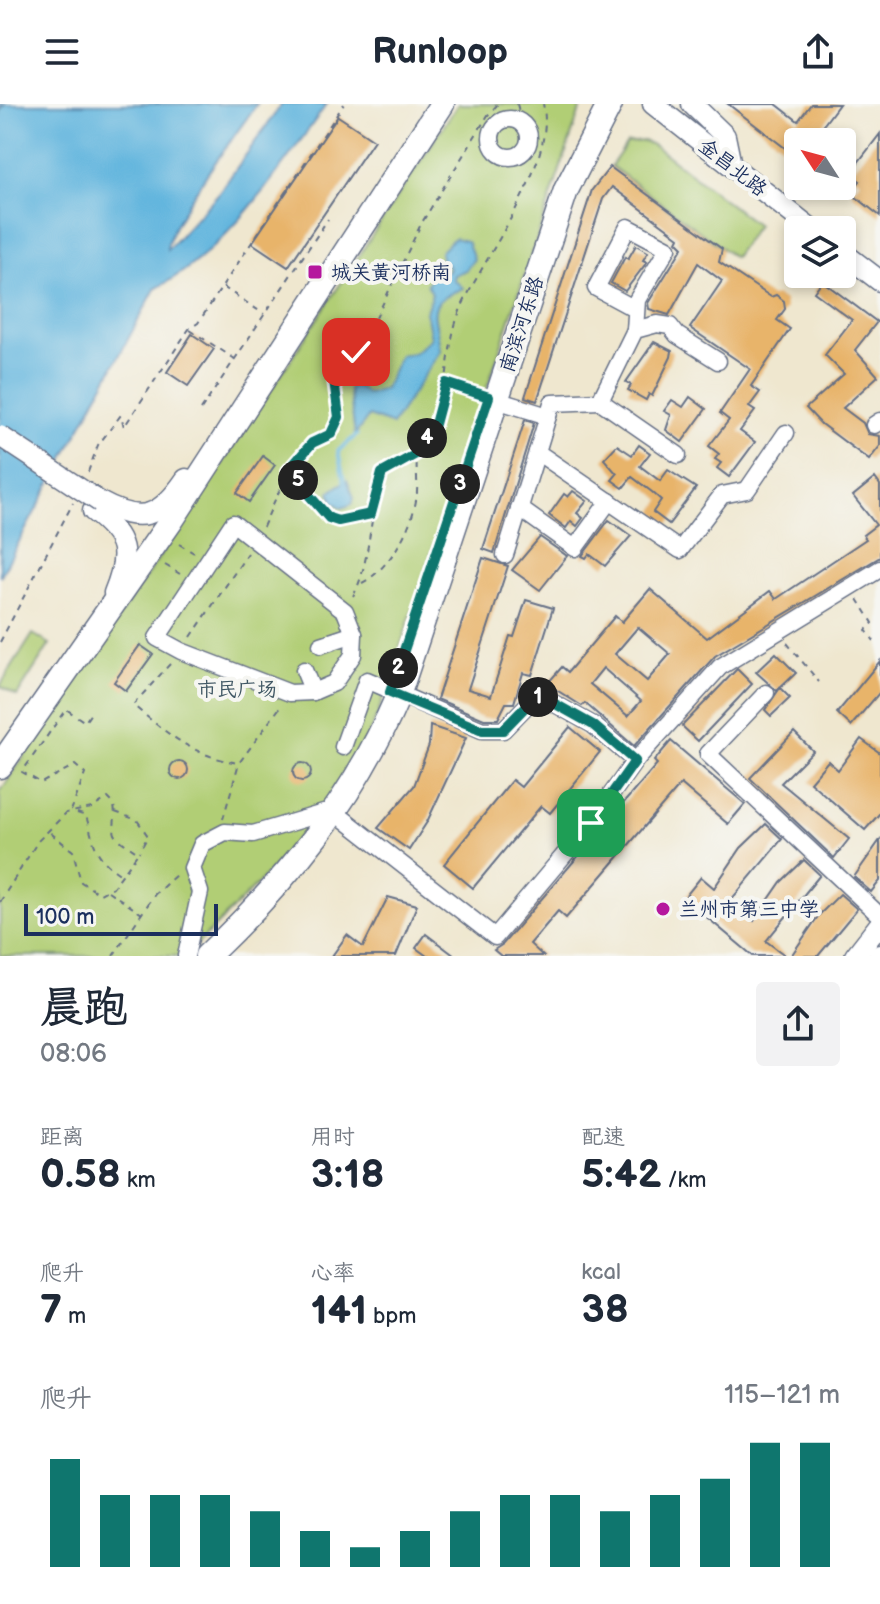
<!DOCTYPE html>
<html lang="zh">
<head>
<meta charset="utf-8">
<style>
  :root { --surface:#fff; --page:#f2f2f3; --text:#1f2937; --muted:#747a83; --accent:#0f766e }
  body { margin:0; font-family:"Balsamiq Sans","LXGW WenKai TC",sans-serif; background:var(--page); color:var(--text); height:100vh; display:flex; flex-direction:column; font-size:30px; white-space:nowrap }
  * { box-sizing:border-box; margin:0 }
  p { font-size:26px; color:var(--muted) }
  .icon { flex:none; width:44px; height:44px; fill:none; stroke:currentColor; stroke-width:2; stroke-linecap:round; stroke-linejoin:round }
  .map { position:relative; height:852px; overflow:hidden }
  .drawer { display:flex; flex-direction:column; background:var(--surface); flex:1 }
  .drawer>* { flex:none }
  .needle { width:52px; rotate:306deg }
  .fabs { position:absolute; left:784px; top:24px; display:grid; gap:16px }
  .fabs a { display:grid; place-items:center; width:72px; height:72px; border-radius:8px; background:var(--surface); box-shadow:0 4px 12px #0003; font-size:40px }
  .scale { position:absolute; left:24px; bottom:20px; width:194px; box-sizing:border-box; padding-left:8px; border:4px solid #1b2f5e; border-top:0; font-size:22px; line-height:28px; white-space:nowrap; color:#1b2f5e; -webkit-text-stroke:6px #f6f6f2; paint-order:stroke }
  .pin { position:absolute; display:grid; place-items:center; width:68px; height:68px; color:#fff; margin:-34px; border-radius:16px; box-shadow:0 4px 12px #0006 }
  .km { position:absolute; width:40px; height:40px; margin:-20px; border-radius:50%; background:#222; color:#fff; font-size:22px; line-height:40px; text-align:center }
  .round { display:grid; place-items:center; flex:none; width:84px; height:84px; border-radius:8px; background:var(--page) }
  .summary { display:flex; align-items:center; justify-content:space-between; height:136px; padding:0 40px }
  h1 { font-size:44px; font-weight:800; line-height:60px }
  .metrics { display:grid; grid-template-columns:repeat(3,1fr); gap:12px; height:136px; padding:8px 40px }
  .metrics div { display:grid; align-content:center }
  .metrics b { font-size:40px; font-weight:800 }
  .metrics small { font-size:22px; font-weight:400 }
  .metrics p { font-size:22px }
  .chart { height:224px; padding:16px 40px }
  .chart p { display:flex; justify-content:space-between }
  .chart svg { width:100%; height:144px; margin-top:8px; stroke:var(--accent); stroke-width:6 }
  header { display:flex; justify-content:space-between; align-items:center; height:104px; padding:0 40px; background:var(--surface); font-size:36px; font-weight:800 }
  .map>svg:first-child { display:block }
</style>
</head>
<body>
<header><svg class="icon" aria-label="menu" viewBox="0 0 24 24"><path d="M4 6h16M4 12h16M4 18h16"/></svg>Runloop<svg class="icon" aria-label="share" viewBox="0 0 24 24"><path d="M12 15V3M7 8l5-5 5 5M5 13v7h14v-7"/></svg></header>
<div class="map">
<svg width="880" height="852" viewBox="0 0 880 852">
  <rect width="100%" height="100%" fill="#f6f6f2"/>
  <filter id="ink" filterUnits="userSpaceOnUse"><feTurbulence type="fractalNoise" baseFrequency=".0125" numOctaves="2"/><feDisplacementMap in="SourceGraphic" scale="16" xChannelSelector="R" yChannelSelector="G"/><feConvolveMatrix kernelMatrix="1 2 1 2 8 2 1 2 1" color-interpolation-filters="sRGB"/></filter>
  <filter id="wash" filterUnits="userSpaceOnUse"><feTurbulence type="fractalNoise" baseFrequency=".006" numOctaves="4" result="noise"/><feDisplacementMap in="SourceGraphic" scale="32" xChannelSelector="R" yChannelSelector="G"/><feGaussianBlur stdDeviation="1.8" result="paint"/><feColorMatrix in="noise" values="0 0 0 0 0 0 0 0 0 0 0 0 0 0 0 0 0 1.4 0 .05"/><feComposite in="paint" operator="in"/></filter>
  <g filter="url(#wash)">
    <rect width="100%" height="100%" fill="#efe7cf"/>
    <g fill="#b1ce75" stroke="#667e6a" stroke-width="2">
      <path d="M458,0H579L580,6L377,612C336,707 259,780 185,852H0V688L227,353Z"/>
      <path d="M643,37L655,42L757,121L734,153L611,62L627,39Z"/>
      <path d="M33,530L50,540L17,592L0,582Z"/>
    </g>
    <g fill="#63b6de" stroke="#3f729e" stroke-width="2">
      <path d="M0,0H257C239,26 166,121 167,146L218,90L282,0H327C277,68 231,144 155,185L0,473Z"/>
      <path d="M454,134L467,137L474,155L466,166L454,171L453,175L463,184C421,201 437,208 440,247L392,321L369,312L355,331L349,284L357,282L367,290L384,285L400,251L414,249L431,234L426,208L432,189L427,180L435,168L433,158L439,162L440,171L449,166L447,160L442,161L440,148Z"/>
      <path d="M347,376L354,394L352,400L342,404L333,398L330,388Z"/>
    </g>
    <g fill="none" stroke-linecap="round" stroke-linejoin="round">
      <path stroke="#63b6de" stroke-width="4" d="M344,377L338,347L357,331"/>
      <path stroke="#315884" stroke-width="2" stroke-dasharray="10 8" stroke-linecap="butt" d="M0,7L5,0"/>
    </g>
    <g id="blocks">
      <g fill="#e8b46b" fill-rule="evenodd">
        <path d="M728,0H776L798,17L811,0H839L816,31L825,38H798V54Z"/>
        <path d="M338,12L374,36L288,163L252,139Z"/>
        <path d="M880,30V112L851,89L860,77L850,69Z"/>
        <path d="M610,63L722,145L719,158L771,193L776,191L784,197L785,205L777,216L790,225L751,282L760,288L749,303L755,307L740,327L755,338L729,373L717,364L721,359L715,355L719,350L709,342L729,316L720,309L750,265L690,224L722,177L698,159L669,211L649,205L648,199L683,143L677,137L679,133L612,83L603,95L537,297L525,293L592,86Z"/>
        <path d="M636,141L648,148L643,156L647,158L625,187L611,179L625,153L628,155Z"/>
        <path d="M822,177L877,218L855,246L878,272L843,304L863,319L868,330L880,332V342L869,356L821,320L806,304L844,270L825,251L852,216L814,188Z"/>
        <path d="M192,230L214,245L188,282L167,268Z"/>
        <path d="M654,238L672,247L671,253L652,292L649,290L646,296L628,286L631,281L626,278Z"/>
        <path d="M690,293L706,305L682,338L666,326L671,311L664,307L672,296L683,303Z"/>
        <path d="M525,316L534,319L494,449L483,445Z"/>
        <path d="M617,341L632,351L639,341L650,349L640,362L660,377L668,366L696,384L669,420L653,408L661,396L652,388L632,373L623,384L612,376L617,370L604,355Z"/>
        <path d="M263,352L275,361L249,398L237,389Z"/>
        <path d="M875,374L880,381V453L715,552L634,642L585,599L582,602L547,580L562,563L568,568L615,512L622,518L650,485L707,534L770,487L776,495L866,435L863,431L876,421L853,392ZM638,523L670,550L647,577L615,550ZM603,564L641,597L628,612L590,580Z"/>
        <path d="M573,387L587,397L577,409L583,414L577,422L571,417L566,424L549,411L564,390L568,393Z"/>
        <path d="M609,416L631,432L605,462L589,450L586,454L582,452Z"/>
        <path d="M540,433L567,452L540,486L512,466Z"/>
        <path d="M483,454L508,462L468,585L491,592L510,532L514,533L526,496L553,504L532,571L523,569L514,599H506L498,615H484L437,595Z"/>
        <path d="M140,541L153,550L126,587L114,578Z"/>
        <path d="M776,549L796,569L777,587L756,568Z"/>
        <path d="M880,557V588L851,622L837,609Z"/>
        <path d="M737,565L752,580L698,637L682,622Z"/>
        <path d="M780,584L790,594L771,612L765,606Z"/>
        <path d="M430,622L466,634L427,718L409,746L378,724L414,682L429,641Z"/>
        <path d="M570,623L600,648L550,709L541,702L473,784L444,760L512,676L521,683Z"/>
        <path d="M794,628L813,647L781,679L849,735L834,754L750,674Z"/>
        <path d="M861,635L880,649V709L865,726L810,678L828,657L838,666Z"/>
        <path d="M671,637L745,700L728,720L681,680L566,814L558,807L530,840L543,852H501L494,846L503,840L657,660L654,657Z"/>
        <circle cx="179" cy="666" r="9"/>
        <circle cx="302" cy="668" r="9"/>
        <path d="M766,720L782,735L730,797L754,817L781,778L804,756L820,771L766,837L786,852H753L684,794L701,773L714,784L741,744Z"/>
        <path d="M880,736V777L871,788L854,773Z"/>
        <path d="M840,790L857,805L818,852H791L819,811Z"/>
        <path d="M388,793L417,801L396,852H332L347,831L363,843Z"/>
        <path d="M426,830L455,852H427L416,844Z"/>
      </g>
    </g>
  </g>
  <g filter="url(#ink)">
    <use href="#blocks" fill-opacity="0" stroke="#656f86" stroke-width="2"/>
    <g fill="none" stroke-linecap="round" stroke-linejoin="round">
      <g stroke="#656f86" stroke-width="19">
        <g id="minor">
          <circle cx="510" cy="34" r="19"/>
          <path d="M635,205L596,184L628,123L668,144L637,196L635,226"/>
          <path d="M496,296L548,312L537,348L680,446L722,391L747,386L786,329"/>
          <path d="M600,297L678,351"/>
          <path d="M548,312L552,299L600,297L635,226L657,220L670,222L677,231L718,257"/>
          <path d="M874,321L880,317"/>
          <path d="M519,404L575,444L609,397"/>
          <path d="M233,419L345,507L354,530L353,551L334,579L313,588L290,589L181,547L157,534Z"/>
          <path d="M505,451L537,348"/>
          <path d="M321,541L354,530"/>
          <path d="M304,566L313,588"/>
          <path d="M766,589L708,650L880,812"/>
          <path d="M343,643L367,576L482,626H503L534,594L541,592L593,621L635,657"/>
          <path d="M336,709L495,833L591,719L635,657L720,563L880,465"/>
          <path d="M186,852L200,788L192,764L202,740L225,728L253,730L327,708"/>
        </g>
      </g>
      <g stroke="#656f86" stroke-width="23">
        <g id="major">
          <path d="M653,0L813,126"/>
          <path d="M692,0L725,32L731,61"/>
          <path d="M842,148L880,177"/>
          <path d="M100,398C142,421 160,413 186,375"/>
          <path d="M93,407C128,434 130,449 114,489"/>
          <path d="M855,852L880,820"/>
          <path d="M879,852L880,851"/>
        </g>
      </g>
      <g stroke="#656f86" stroke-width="27">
        <g id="highway">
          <path d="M0,662L171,417L442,0"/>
          <path d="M207,852C288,775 354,695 398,592L566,86L610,0"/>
        </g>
      </g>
      <g stroke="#656f86" stroke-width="2" stroke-dasharray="6 6" stroke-linecap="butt">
        <path d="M517,0L522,19"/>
        <path d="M528,39L538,43"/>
        <path d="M223,183L264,210"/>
        <path d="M190,226L235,255"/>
        <path d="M448,280L480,290"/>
        <path d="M201,306L328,115"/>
        <path d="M289,367L329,414L338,417L371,410"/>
        <path d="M88,368L98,341L121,311L124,323L189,225L198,219L344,0"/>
        <path d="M263,423C280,385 292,349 331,330L339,313L333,269L364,239L421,120L488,11L498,0"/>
        <path d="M179,440L194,449"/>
        <path d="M165,461L180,470"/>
        <path d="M362,479C390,465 415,420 417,388C418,374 415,363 418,349"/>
        <path d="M353,492C370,463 370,405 382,369C406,351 421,351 435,321C450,285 445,243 460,207C482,154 558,59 543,0"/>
        <path d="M858,495L873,519L866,526L874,537"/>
        <path d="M191,533L248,449"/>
        <path d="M0,538L73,399"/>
        <path d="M787,539L819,578"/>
        <path d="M170,560L133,601C167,630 195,653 239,659"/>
        <path d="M71,707L85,670L75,661L41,679L22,668L66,605L85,618L91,609"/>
        <path d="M115,708L137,716L148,732L139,748"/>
        <path d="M77,709L86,712C95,741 93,752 121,771"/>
        <path d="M223,715L239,659L281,602"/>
        <path d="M108,787L142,810"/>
        <path d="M0,798L38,737L66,709L92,704L108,694L114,700C118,734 103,725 138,749L113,783L100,790L81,778L73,747L48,727"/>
        <path d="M113,852L155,790L176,771"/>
      </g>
      <use href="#minor" stroke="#fff" stroke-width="16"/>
      <use href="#major" stroke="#fff" stroke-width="20"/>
      <use href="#highway" stroke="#fff" stroke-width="24"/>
      <g stroke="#656f86" stroke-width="23" stroke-linecap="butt">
        <path id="major-bridge" d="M0,332L100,398"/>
      </g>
      <use href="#major-bridge" stroke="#fff" stroke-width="20"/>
    </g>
  </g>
  <g fill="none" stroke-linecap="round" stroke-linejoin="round" filter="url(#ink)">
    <g stroke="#fff" stroke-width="16">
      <path id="route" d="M356,248L333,269L339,313L331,330L312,339L288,367L329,414L338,417L371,410L382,369L418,349L435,320L446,279L489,293L390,588L482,626H503L534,594L541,592L593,621L635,657L591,719"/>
    </g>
    <use href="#route" stroke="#0f766e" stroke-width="10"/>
  </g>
  <g fill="#b5179e" stroke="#f6f6f2" stroke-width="3">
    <rect x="307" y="160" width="16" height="16" rx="4"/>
    <circle cx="663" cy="805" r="8"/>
  </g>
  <g text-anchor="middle" stroke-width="8" stroke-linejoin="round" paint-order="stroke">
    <g font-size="20" fill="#1b2f5e" stroke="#f6f6f2">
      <text transform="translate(733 63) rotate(38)" y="7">金昌北路</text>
      <text transform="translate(521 220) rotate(-72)" y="7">南滨河东路</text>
    </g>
    <g font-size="20" fill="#1b2f5e" stroke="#f6f6f2" text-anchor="start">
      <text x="331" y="175">城关黄河桥南</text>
      <text x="679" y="812">兰州市第三中学</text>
    </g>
    <g font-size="20" fill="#405764" stroke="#f6f6f2">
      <text x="237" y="592">市民广场</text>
    </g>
  </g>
</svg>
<div class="fabs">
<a><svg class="needle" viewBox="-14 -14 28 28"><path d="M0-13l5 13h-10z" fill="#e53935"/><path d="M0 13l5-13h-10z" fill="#747a83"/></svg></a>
<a><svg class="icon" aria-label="layers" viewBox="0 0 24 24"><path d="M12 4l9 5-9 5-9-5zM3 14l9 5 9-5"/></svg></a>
</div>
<div class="scale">100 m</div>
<div class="pin" style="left:591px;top:719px;background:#1e9e55"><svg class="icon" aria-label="arrive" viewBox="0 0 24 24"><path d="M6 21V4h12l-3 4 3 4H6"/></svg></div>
<div class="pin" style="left:356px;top:248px;background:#d93025"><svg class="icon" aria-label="check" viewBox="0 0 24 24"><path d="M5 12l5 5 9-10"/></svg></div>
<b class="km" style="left:538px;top:593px">1</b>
<b class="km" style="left:398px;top:564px">2</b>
<b class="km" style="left:460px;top:380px">3</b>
<b class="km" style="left:427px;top:334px">4</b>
<b class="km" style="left:298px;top:376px">5</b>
</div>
<section class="drawer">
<div class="summary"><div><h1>晨跑</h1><p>08:06</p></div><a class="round"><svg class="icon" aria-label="share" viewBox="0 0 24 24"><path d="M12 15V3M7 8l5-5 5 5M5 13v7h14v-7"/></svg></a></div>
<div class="metrics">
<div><p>距离</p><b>0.58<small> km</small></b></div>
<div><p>用时</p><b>3:18</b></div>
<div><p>配速</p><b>5:42<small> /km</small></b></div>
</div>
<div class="metrics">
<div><p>爬升</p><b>7<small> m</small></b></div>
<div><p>心率</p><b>141<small> bpm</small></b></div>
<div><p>kcal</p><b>38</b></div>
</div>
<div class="chart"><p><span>爬升</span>115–121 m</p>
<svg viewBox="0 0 160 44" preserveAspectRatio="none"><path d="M5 44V11M15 44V22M25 44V22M35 44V22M45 44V27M55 44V33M65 44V38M75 44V33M85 44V27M95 44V22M105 44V22M115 44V27M125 44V22M135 44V17M145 44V6M155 44V6"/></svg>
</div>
</section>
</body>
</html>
